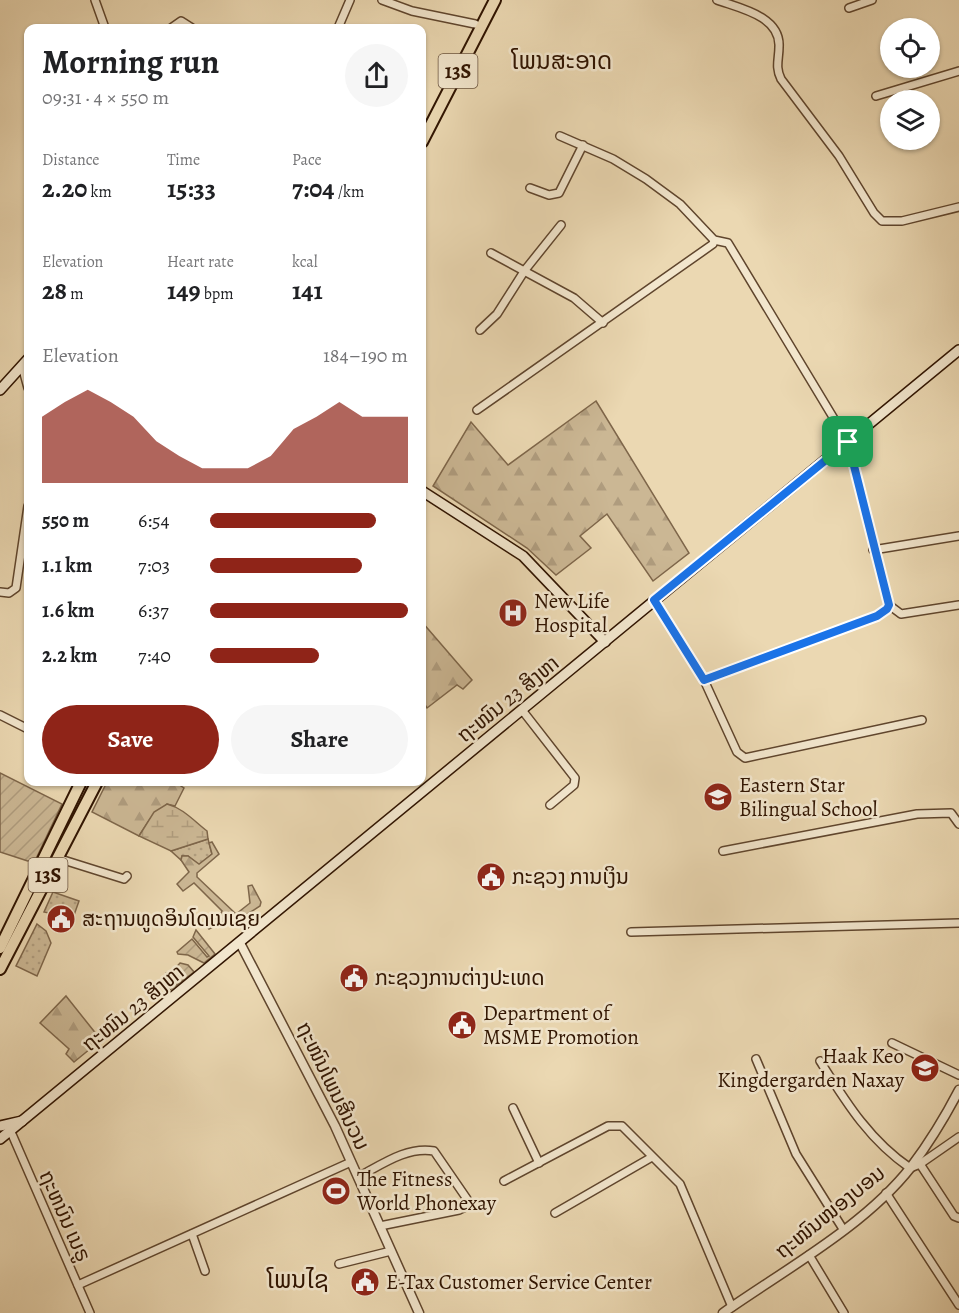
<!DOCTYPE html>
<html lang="en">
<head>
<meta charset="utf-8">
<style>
  :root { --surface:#fff; --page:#f6f6f6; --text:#202124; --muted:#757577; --accent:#8f2418 }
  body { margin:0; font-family:Alegreya,"Noto Sans Lao",serif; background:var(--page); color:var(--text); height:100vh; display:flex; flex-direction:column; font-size:22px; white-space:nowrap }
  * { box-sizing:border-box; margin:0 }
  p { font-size:20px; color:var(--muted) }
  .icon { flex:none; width:33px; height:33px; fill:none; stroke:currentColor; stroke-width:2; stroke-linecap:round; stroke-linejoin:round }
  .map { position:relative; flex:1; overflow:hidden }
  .sheet { position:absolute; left:24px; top:24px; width:402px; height:762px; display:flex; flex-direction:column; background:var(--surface); border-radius:12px; box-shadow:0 2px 4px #0004 }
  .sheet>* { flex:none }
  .tools { position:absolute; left:880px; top:18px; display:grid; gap:12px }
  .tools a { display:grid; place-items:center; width:60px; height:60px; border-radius:50%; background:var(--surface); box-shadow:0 2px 4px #0004; font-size:30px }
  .pin { position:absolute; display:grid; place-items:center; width:51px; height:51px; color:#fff; margin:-26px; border-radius:12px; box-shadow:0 3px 9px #0006 }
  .round { display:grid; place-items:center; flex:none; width:63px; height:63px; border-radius:32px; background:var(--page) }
  .overview { display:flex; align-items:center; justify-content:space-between; height:102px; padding:0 18px }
  h1 { font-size:33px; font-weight:700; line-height:45px }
  .figures { display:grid; grid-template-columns:repeat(3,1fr); gap:9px; height:102px; padding:6px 18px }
  .figures div { display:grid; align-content:center }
  .figures b { font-size:26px; font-weight:700 }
  .figures small { font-size:16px; font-weight:400 }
  .figures p { font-size:16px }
  .chart { height:168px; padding:12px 18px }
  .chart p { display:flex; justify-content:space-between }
  .chart svg { width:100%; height:108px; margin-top:6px; fill:var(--accent); opacity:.7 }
  .cta { display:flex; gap:12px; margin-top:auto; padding:12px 18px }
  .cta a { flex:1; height:69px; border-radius:36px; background:var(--accent); color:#fff; font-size:24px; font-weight:700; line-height:69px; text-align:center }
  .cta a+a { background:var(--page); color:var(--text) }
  ul { padding:0 18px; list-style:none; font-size:20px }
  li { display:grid; grid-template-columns:96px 72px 1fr; align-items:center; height:45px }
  li i { height:15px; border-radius:8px; background:var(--accent) }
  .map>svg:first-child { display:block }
</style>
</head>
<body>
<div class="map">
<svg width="959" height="1313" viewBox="0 0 959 1313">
  <defs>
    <pattern id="grass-dots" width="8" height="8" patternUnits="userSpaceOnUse" patternTransform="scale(1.5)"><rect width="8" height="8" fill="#cbb794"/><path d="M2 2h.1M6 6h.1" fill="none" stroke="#af9c7e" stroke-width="1.8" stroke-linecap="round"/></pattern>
    <pattern id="forest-firs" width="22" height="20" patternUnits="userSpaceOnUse" patternTransform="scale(1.5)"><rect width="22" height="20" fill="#cbb794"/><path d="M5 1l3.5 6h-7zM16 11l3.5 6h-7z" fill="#af9c7e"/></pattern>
    <pattern id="wetland-marsh" width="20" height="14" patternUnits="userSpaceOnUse" patternTransform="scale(1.5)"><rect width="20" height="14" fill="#cbb794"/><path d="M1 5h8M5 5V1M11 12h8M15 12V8" fill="none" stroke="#af9c7e"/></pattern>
    <pattern id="garden-furrows" width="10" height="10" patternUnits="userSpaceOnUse" patternTransform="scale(1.5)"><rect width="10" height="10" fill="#cbb794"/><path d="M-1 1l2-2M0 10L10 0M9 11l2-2" fill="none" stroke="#af9c7e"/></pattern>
  </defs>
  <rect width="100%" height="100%" fill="#ebd8b2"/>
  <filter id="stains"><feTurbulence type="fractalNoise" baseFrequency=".00333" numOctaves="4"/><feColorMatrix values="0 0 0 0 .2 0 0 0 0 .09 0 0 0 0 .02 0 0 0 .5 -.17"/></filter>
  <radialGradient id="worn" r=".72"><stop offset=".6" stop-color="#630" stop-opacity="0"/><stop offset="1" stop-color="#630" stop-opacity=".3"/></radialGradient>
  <g fill="url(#grass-dots)" stroke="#7e664a" stroke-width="1.5">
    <path d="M208,839L212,854L199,865L188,856H182L181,860L171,851Z"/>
    <path d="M53,892L79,901L73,918L44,912Z"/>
    <path d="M37,924L46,931L51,943L37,976L16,966Z"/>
  </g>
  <g fill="url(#forest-firs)" stroke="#7e664a" stroke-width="1.5">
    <path d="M596,401L689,553L653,581L607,514L580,536L591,548L556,575L527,548L433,486L471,422L508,465Z"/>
    <path d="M422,622L472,680L463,689L457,685L427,708L422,700Z"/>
    <path d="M107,782H183L181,786L184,788L175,806L167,804L150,819L139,836L92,812Z"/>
    <path d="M212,842L219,854L197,873V877L236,914L250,903L248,886L252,885L261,902L260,906L233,923L229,919L209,929L206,925L220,915L222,911L194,883L183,891L177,884L189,872L181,860L182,856H188L199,864L212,854L209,843Z"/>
    <path d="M66,996L101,1040L74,1062L66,1054L69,1049L40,1023Z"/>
  </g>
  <path fill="url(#wetland-marsh)" stroke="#7e664a" stroke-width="1.5" d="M167,804C183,808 194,821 207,831L208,839L171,851L139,836L154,812Z"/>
  <g fill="url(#garden-furrows)" stroke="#7e664a" stroke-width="1.5">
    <path d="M0,773L62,804L34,863L0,852Z"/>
    <path d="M196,930L215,954L204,963L188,955L178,954L177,952L192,939L207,957L209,956L193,937Z"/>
    <path d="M180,963L188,965L194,972L170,990L164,980L166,973L170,974Z"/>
  </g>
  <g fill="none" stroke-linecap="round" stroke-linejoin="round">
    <g stroke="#5f452d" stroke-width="10">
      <g id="minor">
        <path d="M95,0L105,28"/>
        <path d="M382,0L412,11L475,24"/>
        <path d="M717,0C739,8 781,16 779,47C779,59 775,67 781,79L839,156L874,213L882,221H902L959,207"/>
        <path d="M849,8L872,0"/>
        <path d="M171,28L181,21L192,28"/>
        <path d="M338,28L350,0"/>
        <path d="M876,96L959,71"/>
        <path d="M560,136L613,159L646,179L680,204L714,240L728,243L848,442L889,605L901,614L959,605"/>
        <path d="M530,188L549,195L559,193L583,145"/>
        <path d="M491,253L574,298L603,323"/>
        <path d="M480,330L497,314L525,270L561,225"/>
        <path d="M22,366L28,388"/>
        <path d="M477,410L713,244L714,240"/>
        <path d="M873,550L959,536"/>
        <path d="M0,592L9,593L16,588L28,506"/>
        <path d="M654,600L704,680L737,752L745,758L922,720"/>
        <path d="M704,680L877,616L887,609L889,605"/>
        <path d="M522,710L575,778L574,785L550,805"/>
        <path d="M0,715L28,729"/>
        <path d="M723,851L917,814L951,813L959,824"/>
        <path d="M57,858L124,879L127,876"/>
        <path d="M631,932L959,923"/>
        <path d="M892,1043L959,1075"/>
        <path d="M756,1059L796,1154L843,1229"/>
        <path d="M820,1061C846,1102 869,1140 910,1168L920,1164L959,1137"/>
        <path d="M513,1108L539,1163"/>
        <path d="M11,1132L90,1313"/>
        <path d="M920,1164L954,1216L959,1218"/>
        <path d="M358,1177C381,1165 407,1146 434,1151L467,1199V1206L459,1210L380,1226"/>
        <path d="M504,1181L608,1126H622L680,1184L732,1307"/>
        <path d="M886,1193L959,1305"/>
        <path d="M555,1213L652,1157"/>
        <path d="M192,1234L205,1271"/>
        <path d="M809,1255L844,1313"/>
        <path d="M339,1264L391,1251"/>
        <path d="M78,1285L351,1162"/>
      </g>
    </g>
    <g stroke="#5f452d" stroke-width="11">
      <g id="tertiary">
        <path d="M240,943L335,1126L419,1313"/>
        <path d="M723,1313C784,1270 865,1226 911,1167C929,1143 945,1117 959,1090"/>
      </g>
    </g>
    <g stroke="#301401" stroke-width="12">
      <g id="secondary">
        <path d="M0,390L28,359"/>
        <path d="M422,491L523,556L605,642"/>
        <path d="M0,1126L22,1121"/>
        <path d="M0,1139L959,350"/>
      </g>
    </g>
    <g stroke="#301401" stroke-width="14">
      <g id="trunk">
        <path d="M422,142L495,0"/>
        <path d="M0,948L81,782"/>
        <path d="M0,969L97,782"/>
      </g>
    </g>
    <use href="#minor" stroke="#f2e6cd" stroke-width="7"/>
    <use href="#tertiary" stroke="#f2e6cd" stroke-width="8"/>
    <use href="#secondary" stroke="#f2e6cd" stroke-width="9"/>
    <use href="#trunk" stroke="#ebd8b2" stroke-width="10"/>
  </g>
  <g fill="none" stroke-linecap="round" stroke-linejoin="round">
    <g stroke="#fff" stroke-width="12">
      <path id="route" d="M848,442L889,605L887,609L877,616L704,680L654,600Z"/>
    </g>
    <use href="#route" stroke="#1a73e8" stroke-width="8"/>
  </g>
  <defs>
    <g id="hospital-disc" transform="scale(1.5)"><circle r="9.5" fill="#8f2418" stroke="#f2e6cd"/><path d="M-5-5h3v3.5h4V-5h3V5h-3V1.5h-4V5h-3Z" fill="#fff"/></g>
    <g id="school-disc" transform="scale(1.5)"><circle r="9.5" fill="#8f2418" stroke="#f2e6cd"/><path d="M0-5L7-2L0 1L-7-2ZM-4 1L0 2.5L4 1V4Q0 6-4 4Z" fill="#fff"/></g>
    <g id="civic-disc" transform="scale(1.5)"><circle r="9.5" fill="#8f2418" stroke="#f2e6cd"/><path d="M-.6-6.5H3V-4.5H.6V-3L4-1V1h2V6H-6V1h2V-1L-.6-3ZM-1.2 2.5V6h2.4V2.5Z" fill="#fff"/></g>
    <g id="stadium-disc" transform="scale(1.5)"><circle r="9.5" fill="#8f2418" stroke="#f2e6cd"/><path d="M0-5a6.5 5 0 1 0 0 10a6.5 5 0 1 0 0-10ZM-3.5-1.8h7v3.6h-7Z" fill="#fff"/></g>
  </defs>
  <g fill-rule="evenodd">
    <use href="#hospital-disc" x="513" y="613"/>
    <use href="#school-disc" x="718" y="797"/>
    <use href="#civic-disc" x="491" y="877"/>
    <use href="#civic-disc" x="61" y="919"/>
    <use href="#civic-disc" x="354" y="978"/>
    <use href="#civic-disc" x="462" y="1025"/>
    <use href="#school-disc" x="925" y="1068"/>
    <use href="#stadium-disc" x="336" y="1191"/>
    <use href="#civic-disc" x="365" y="1282"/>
  </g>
  <g text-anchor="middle" stroke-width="5" stroke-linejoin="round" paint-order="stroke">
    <g fill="#f2e6cd" stroke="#6a533e" stroke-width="1.5">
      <rect x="438.5" y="54" width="39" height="34" rx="4.5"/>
      <rect x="28.5" y="858" width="39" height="34" rx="4.5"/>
    </g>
    <g font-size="20" font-weight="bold" fill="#301401">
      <text x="458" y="78">13S</text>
      <text x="48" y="882">13S</text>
    </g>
    <g font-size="21" fill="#301401" stroke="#f2e6cd" text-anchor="start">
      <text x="534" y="608">New Life<tspan x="534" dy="24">Hospital</tspan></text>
      <text x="739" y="792">Eastern Star<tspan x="739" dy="24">Bilingual School</tspan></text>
      <text x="512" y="884">ກະຊວງ ການເງິນ</text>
      <text x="82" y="926">ສະຖານທູດອິນໂດເນເຊຍ</text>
      <text x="375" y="985">ກະຊວງການຕ່າງປະເທດ</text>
      <text x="483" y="1020">Department of<tspan x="483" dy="24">MSME Promotion</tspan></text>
      <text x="904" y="1063" text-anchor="end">Haak Keo<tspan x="904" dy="24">Kingdergarden Naxay</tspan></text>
      <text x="357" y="1186">The Fitness<tspan x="357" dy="24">World Phonexay</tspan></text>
      <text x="386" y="1289">E-Tax Customer Service Center</text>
    </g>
    <g font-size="21" fill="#301401" stroke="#f2e6cd">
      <text transform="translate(508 699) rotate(-39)" y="7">ຖະໜົນ 23 ສິງຫາ</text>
      <text transform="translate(133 1008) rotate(-39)" y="7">ຖະໜົນ 23 ສິງຫາ</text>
      <text transform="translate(333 1086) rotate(64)" y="7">ຖະໜົນໂພນສີນວນ</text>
      <text transform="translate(830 1212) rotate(-39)" y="7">ຖະໜົນໜອງບອນ</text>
      <text transform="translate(65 1216) rotate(66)" y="7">ຖະຫນົນ ເນຣູ</text>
    </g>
    <g font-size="24" fill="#301401" stroke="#f2e6cd">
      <text x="562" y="69">ໂພນສະອາດ</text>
      <text x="298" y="1288">ໂພນໄຊ</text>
    </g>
  </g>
  <rect width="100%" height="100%" filter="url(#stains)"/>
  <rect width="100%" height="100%" fill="url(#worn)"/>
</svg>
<div class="tools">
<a><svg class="icon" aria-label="locate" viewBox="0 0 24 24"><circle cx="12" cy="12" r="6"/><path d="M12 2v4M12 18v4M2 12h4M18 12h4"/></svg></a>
<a><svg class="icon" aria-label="layers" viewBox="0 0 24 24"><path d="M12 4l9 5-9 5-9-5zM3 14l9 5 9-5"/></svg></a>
</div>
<div class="pin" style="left:848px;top:442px;background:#1e9e55"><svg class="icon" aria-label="arrive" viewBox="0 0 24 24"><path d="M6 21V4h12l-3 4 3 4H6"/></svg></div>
<section class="sheet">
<div class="overview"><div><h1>Morning run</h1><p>09:31 · 4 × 550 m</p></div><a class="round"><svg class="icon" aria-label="share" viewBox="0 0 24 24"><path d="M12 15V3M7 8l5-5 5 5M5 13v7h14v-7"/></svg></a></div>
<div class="figures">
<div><p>Distance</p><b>2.20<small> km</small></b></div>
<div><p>Time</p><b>15:33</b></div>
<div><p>Pace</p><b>7:04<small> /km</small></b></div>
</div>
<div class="figures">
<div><p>Elevation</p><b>28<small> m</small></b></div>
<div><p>Heart rate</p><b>149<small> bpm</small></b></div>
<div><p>kcal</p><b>141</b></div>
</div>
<div class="chart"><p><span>Elevation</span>184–190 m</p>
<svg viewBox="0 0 160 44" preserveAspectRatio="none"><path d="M0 44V17L10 11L20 6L30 11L40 17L50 27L60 33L70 38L80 38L90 38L100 33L110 22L120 17L130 11L140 17L150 17L160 17V44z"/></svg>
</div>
<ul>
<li><b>550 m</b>6:54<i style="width:84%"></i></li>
<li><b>1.1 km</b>7:03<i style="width:77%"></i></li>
<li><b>1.6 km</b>6:37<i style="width:100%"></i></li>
<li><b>2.2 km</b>7:40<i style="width:55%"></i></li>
</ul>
<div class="cta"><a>Save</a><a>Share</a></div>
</section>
</div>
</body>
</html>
